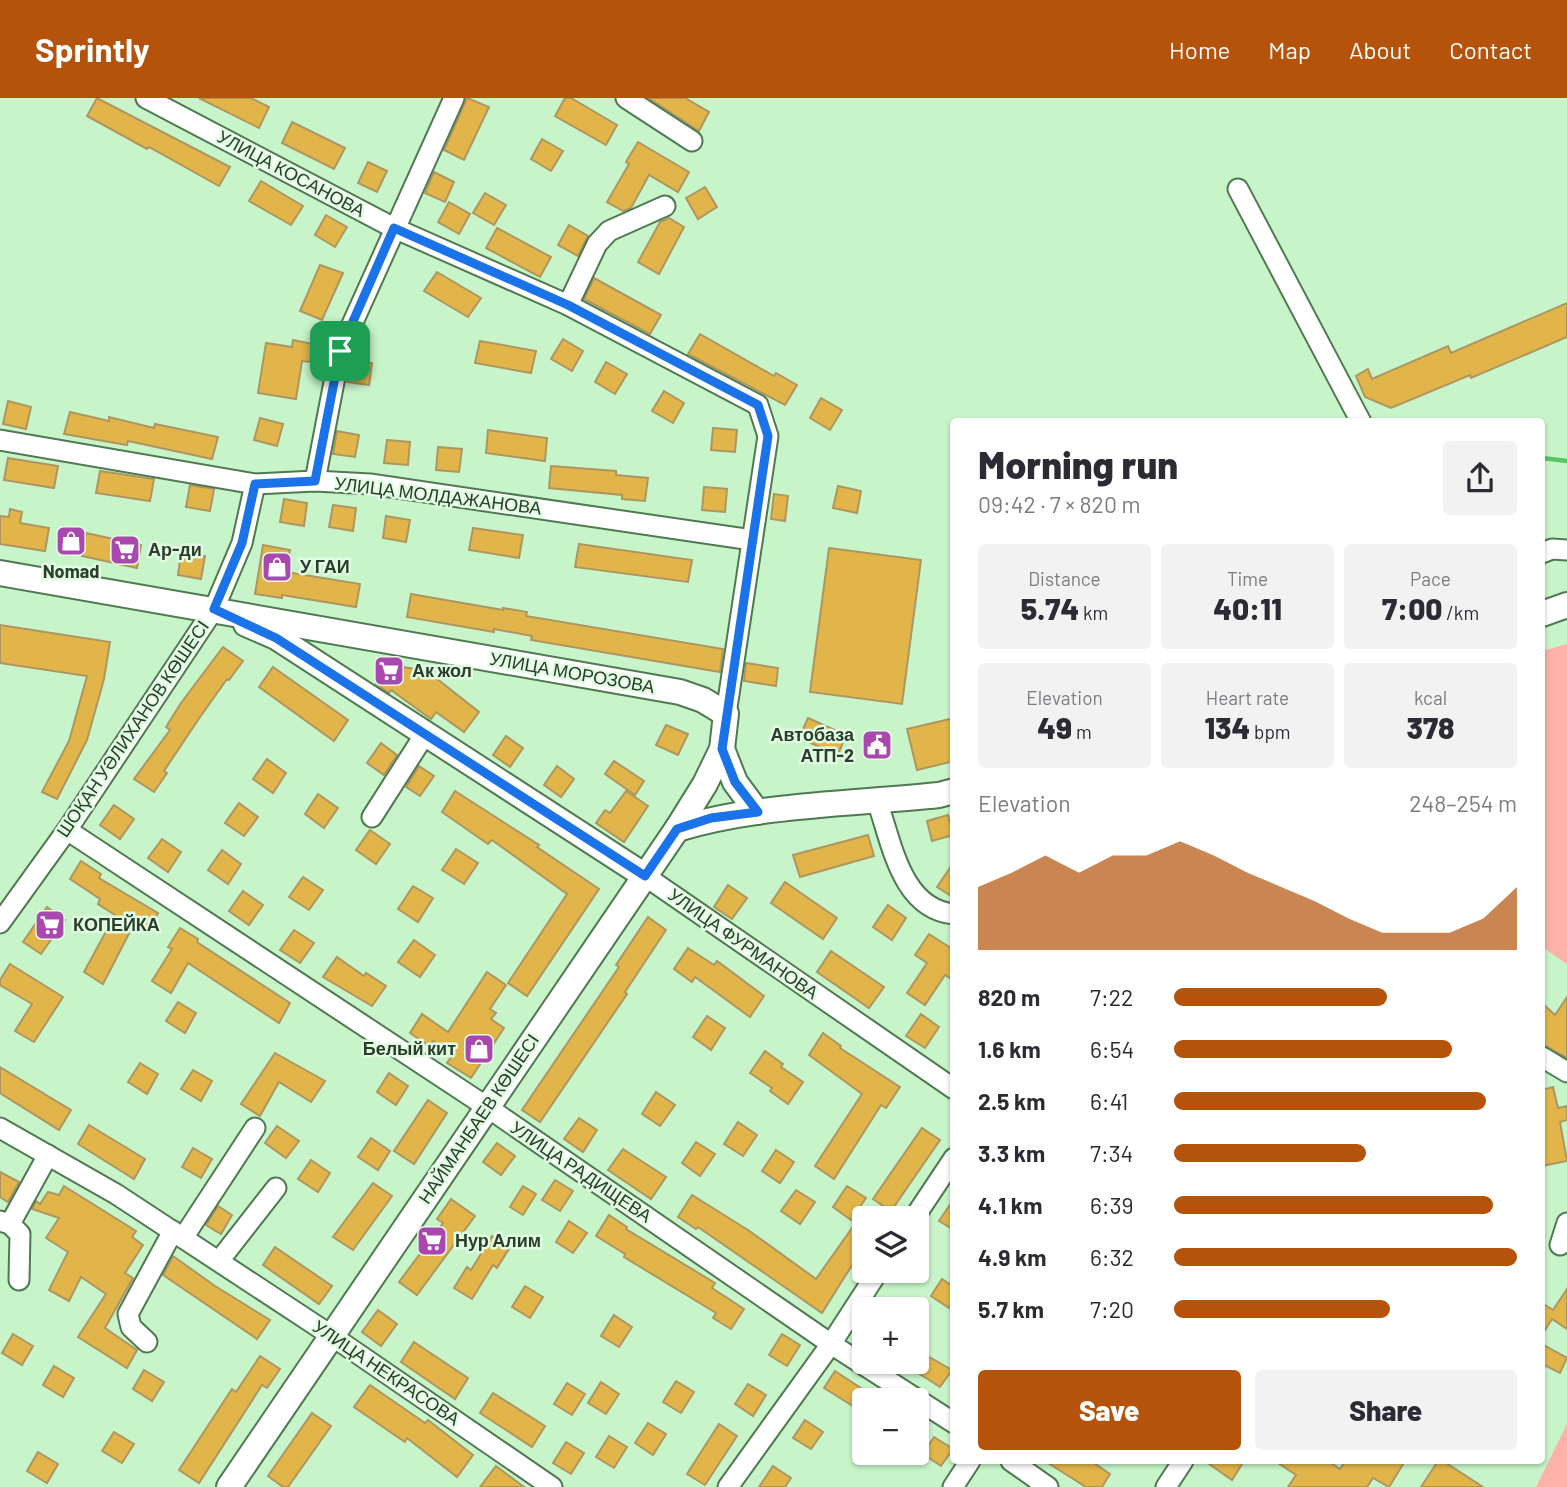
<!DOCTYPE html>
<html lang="en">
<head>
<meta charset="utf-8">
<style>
  :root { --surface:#fff; --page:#f2f2f3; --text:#2b2b33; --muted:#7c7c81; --accent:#b45309 }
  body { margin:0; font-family:Barlow,sans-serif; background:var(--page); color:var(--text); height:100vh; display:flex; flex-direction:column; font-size:26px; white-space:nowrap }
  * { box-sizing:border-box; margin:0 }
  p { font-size:23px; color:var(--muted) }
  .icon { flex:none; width:38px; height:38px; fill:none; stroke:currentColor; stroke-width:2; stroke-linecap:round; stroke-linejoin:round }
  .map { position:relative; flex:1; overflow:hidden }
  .details { position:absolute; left:950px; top:320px; width:595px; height:1046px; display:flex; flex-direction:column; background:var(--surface); border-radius:7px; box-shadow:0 2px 5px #0004 }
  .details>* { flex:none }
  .tools { position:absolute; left:852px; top:1108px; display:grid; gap:14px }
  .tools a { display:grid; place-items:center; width:77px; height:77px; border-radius:7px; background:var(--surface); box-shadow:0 2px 5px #0004; font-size:35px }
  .pin { position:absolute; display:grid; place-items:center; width:60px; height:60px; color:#fff; margin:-30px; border-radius:14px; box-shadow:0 4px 10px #0006 }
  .round { display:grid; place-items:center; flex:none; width:74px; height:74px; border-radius:7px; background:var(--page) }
  .headline { display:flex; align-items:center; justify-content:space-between; height:119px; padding:0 28px }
  h1 { font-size:38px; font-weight:800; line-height:52px }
  .figures { display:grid; grid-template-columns:repeat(3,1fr); gap:10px; height:119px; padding:7px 28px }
  .figures div { display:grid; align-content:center; border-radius:7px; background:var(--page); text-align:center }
  .figures b { font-size:30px; font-weight:800 }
  .figures small { font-size:19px; font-weight:400 }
  .figures p { font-size:19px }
  .chart { height:196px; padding:14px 28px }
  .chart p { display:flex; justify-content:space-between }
  .chart svg { width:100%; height:126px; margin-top:7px; fill:var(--accent); opacity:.7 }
  .cta { display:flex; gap:14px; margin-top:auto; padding:14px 28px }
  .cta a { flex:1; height:80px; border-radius:7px; background:var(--accent); color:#fff; font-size:28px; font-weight:800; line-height:80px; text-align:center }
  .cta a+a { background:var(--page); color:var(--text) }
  ul { padding:0 28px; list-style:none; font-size:23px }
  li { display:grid; grid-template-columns:112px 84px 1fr; align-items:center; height:52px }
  li i { height:18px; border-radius:9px; background:var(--accent) }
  header { display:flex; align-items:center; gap:42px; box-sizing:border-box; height:98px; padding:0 35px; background:var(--accent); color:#fff }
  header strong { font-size:33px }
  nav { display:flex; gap:38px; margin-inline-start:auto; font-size:24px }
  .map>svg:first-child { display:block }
</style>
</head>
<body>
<header>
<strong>Sprintly</strong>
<nav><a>Home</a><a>Map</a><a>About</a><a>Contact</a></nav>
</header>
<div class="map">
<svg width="1567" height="1389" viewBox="0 0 1567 1389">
  <rect width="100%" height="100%" fill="#c7f5c9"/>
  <g fill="#fdb1a9">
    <path d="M1567,546V866L1542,849V553Z"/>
    <path d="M1567,1326V1389H1536Z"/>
  </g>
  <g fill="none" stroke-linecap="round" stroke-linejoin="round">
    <path stroke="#58c465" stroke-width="4.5" d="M1542,360L1567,363"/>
  </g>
  <g fill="#e1b54a" stroke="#ae9661" stroke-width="2">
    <path d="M97,0L230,69L219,88L149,49L147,51L87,18Z"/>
    <path d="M199,0H251L269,9L259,30Z"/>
    <path d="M467,0L489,9L464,62L444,52Z"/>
    <path d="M565,0H571L617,27L606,47L555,18Z"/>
    <path d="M648,0H685L709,14L699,33Z"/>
    <path d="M292,24L345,50L334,71L282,45Z"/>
    <path d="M542,41L563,53L551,73L531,61Z"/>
    <path d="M638,44L689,74L678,94L649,77L631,110L623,113L607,104L629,66L626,64Z"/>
    <path d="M368,64L387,73L377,94L358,85Z"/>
    <path d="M434,74L454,84L445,104L425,95Z"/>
    <path d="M261,83L303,108L291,127L249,103Z"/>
    <path d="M705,89L717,109L698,121L686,100Z"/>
    <path d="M485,95L506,107L494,127L473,115Z"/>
    <path d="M449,104L470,116L459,136L438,124Z"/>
    <path d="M326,117L347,129L335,149L315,137Z"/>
    <path d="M669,120L684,129L659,176L638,164L660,124Z"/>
    <path d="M569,127L588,138L578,158L558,147Z"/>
    <path d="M497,130L551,159L540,179L486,150Z"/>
    <path d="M320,167L343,175L322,222L300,213Z"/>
    <path d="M437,174L481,200L468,219L424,193Z"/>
    <path d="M594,180L661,217L650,236L584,201Z"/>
    <path d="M1567,205V239L1471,280L1470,277L1391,310L1365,299L1356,278L1368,271L1372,281L1448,248L1451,255Z"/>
    <path d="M700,236L774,278L776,275L797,287L785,307L688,256Z"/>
    <path d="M563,241L583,253L572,273L551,261Z"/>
    <path d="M293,242L313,246L310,264L302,263L296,301L258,295L266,245L292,249Z"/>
    <path d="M480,243L536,253L531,275L475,265Z"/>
    <path d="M351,261L372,265L369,287L347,284Z"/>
    <path d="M606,264L627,276L615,296L595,284Z"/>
    <path d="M664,293L684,305L673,325L652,313Z"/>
    <path d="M821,300L842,312L830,332L810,320Z"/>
    <path d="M8,303L31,309L26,331L3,326Z"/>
    <path d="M70,314L109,323V319L154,330L155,326L218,339L212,361L128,343L127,347L64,336Z"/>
    <path d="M260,320L283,326L277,348L254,342Z"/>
    <path d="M713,330L737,332L735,354L711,352Z"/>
    <path d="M488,332L547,340L545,363L486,355Z"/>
    <path d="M337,333L359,337L355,359L333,356Z"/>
    <path d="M387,342L410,344L408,367L384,365Z"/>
    <path d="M438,349L462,351L459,374L436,372Z"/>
    <path d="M8,360L58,368L54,390L4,382Z"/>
    <path d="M551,368L616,373V377L648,380L645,403L622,401V397L549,390Z"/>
    <path d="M100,373L154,381L150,403L96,395Z"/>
    <path d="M190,387L214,391L210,413L186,409Z"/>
    <path d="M838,388L861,393L857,415L833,410Z"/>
    <path d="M704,389L727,391L725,414L702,412Z"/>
    <path d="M774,396L788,398L785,423L771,421Z"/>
    <path d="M284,401L307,405L304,428L280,424Z"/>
    <path d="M333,407L356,410L353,433L329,429Z"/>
    <path d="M10,411L22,414L20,425L49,430L45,453L0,446V418L9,419Z"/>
    <path d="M386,418L410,422L406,444L383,440Z"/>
    <path d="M473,430L523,437L519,460L469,452Z"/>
    <path d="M86,435L141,447L137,470L82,458Z"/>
    <path d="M579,446L692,462L688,484L575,469Z"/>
    <path d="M263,447L290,452L286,474L360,486L356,509L282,497V500L255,496Z"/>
    <path d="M829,450L921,462L902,606L810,594Z"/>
    <path d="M181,455L205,458L201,481L178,477Z"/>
    <path d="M411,496L503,512V510L527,514L526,518L723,551L720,574L531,542L532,538L494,531V534L407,519Z"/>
    <path d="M0,527L110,544L104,581L87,642L57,701L42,694L69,643L87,578L0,565Z"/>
    <path d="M223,549L243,563L229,582L227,581L198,622L164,673L167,675L154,694L134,681L170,632L166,629L181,605Z"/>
    <path d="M746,565L778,570L776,588L744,583Z"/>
    <path d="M391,567L427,573L479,614L464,634L436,614L431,621L391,592L389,595L376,586Z"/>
    <path d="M273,569L348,622L334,643L259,589Z"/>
    <path d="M808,620L846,637L838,657L799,640Z"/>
    <path d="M954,620V663L917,672L907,631Z"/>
    <path d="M666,627L688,636L678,657L656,647Z"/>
    <path d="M506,638L523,650L510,669L493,657Z"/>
    <path d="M381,645L397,657L384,677L367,665Z"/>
    <path d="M267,661L286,675L273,695L253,681Z"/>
    <path d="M614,663L644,683L635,697L605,676Z"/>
    <path d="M419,668L434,678L420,698L406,689Z"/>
    <path d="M557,668L574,681L561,699L544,687Z"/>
    <path d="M455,693L539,747L537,749L599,791L527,898L508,885L567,796L492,742L488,746L442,714Z"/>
    <path d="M626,693L648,708L624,744L596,725L605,712L610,715Z"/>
    <path d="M318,696L338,710L324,730L305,716Z"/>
    <path d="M239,705L258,719L244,738L225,725Z"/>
    <path d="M114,707L134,721L120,741L100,727Z"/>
    <path d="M948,717L953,737L932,743L927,723Z"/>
    <path d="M370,732L390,746L376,766L356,752Z"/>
    <path d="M868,737L874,758L800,779L793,757Z"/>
    <path d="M162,741L181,754L168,774L148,760Z"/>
    <path d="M456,751L478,765L464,786L442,772Z"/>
    <path d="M222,752L241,766L228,786L208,772Z"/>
    <path d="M81,763L101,776L99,780L158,815L147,834L134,826L103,886L84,874L115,817L98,806L100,801L70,781Z"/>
    <path d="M954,764V800L937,789Z"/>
    <path d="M303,779L323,792L309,812L289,799Z"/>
    <path d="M785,784L837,820L823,841L771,805Z"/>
    <path d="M728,787L747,800L732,821L714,809Z"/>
    <path d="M413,788L433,800L418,824L398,811Z"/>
    <path d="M243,793L263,807L249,827L229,813Z"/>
    <path d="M888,807L906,820L892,842L873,829Z"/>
    <path d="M47,809L65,822L41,856L23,844Z"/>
    <path d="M648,819L666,832L625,894L627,896L540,1024L522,1012L619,869L616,867Z"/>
    <path d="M180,830L198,841L197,844L290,905L279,925L188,865L171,895L152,883L172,851L168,849Z"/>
    <path d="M294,832L314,845L300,865L280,852Z"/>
    <path d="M929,836L954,852V883L945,877L925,907L907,895L927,865L915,857Z"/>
    <path d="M414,842L435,857L420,879L398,864Z"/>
    <path d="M688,850L714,867L717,863L764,898L750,919L695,879L692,884L674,871Z"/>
    <path d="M831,853L884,889L869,910L817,874Z"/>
    <path d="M337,859L364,878L366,875L386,888L372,908L323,879Z"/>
    <path d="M10,866L63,899L34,944L15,933L32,906L0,887V882Z"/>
    <path d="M487,874L506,887L490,911L496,915L491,921L504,930L471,980L447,965L453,956L433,943L429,948L410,935L422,916L448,934Z"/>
    <path d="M1567,899V960L1542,946V905L1555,917Z"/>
    <path d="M178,904L196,915L185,935L166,923Z"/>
    <path d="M921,916L939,929L925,950L906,938Z"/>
    <path d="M707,918L725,930L711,952L693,939Z"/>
    <path d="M823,935L841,948L840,950L900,989L886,1010L881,1007L834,1081L815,1068L862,996L809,957Z"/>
    <path d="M765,953L783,966L781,969L803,984L788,1006L770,993L772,990L750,975Z"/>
    <path d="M275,955L325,983L311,1004L279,984L260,1018L241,1006Z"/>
    <path d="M140,965L158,976L147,996L128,984Z"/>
    <path d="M0,969L71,1012L59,1032L0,995Z"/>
    <path d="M193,972L212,983L201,1003L181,991Z"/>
    <path d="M389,975L408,988L396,1007L377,994Z"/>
    <path d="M1553,989L1558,1010L1567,1008V1022L1560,1024L1567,1063L1542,1068V992Z"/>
    <path d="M656,994L675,1007L660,1028L642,1016Z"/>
    <path d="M428,1002L447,1015L414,1066L394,1053Z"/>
    <path d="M579,1020L597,1032L583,1054L564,1041Z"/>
    <path d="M738,1024L757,1037L743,1058L724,1046Z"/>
    <path d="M89,1027L145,1061L134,1081L78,1046Z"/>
    <path d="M277,1028L299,1043L286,1060L265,1045Z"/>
    <path d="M922,1030L940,1042L891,1113L873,1101Z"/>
    <path d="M371,1040L390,1053L378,1072L358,1059Z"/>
    <path d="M696,1044L715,1056L700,1078L682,1065Z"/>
    <path d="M497,1045L515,1058L501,1077L483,1064Z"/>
    <path d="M193,1050L212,1061L201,1080L182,1069Z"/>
    <path d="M623,1051L666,1079L651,1101L608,1072Z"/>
    <path d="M776,1052L794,1064L780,1085L762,1073Z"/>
    <path d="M311,1062L330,1075L318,1094L298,1081Z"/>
    <path d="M0,1074L19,1084L8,1104L0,1099Z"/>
    <path d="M555,1082L573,1093L560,1113L542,1102Z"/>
    <path d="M373,1085L392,1098L353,1152L333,1139Z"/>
    <path d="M64,1088L136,1133L132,1139L143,1147L125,1175L133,1180L105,1230L137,1252L127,1270L78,1239L106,1196L81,1179L69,1203L49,1192L68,1154L46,1140L59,1120L32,1111L36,1103L40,1106L48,1094L59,1097Z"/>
    <path d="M523,1088L536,1096L523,1117L510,1109Z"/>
    <path d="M847,1088L866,1100L851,1122L833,1109Z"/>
    <path d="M796,1092L815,1104L800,1126L781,1113Z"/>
    <path d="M692,1097L748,1132L816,1181L864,1113V1148L822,1215L698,1129L696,1131L678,1119Z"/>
    <path d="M451,1101L475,1118L417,1197L399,1184L443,1125L437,1121Z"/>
    <path d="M954,1101V1132L939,1123Z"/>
    <path d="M218,1108L232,1117L221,1136L206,1127Z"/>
    <path d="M609,1117L627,1129L626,1131L715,1185L712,1190L744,1211L731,1231L713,1220L716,1215L624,1159L625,1156L596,1138Z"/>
    <path d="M569,1123L587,1135L573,1155L556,1144Z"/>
    <path d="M492,1138L510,1149L497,1170L493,1167L472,1201L454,1190L467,1169L471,1172Z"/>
    <path d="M275,1149L332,1188L319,1206L263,1167Z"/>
    <path d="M173,1158L215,1188L270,1222L257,1241L163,1177Z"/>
    <path d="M942,1181L954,1189V1202L949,1210L931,1198Z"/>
    <path d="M525,1188L543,1199L530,1220L512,1209Z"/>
    <path d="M1567,1191V1231L1552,1221L1542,1237V1205L1553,1212Z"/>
    <path d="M378,1212L397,1226L381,1248L362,1234Z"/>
    <path d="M614,1217L632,1229L619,1249L601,1238Z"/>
    <path d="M13,1236L33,1248L22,1267L2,1255Z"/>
    <path d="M782,1236L800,1247L787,1268L769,1257Z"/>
    <path d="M414,1244L468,1280L455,1301L401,1264Z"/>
    <path d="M1542,1246L1567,1260L1560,1275L1542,1266Z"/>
    <path d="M917,1252L952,1272L940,1289L901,1264H917Z"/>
    <path d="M260,1258L280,1271L267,1290L262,1287L199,1385L179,1372L232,1291L236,1294Z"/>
    <path d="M54,1268L74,1280L63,1299L43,1287Z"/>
    <path d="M144,1272L164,1284L152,1303L133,1291Z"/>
    <path d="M835,1273L879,1302H864V1315L824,1290Z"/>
    <path d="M676,1283L694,1294L681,1315L663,1304Z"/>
    <path d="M601,1284L619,1296L606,1316L588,1305Z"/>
    <path d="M567,1285L585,1296L572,1317L554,1306Z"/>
    <path d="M748,1286L766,1297L753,1318L735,1306Z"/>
    <path d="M370,1287L425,1325L428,1322L473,1357L457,1379L407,1340L405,1344L354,1309Z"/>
    <path d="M493,1295L545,1328L532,1349L480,1315Z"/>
    <path d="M312,1315L331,1328L288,1389H283L268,1378Z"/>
    <path d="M805,1322L823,1334L811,1351L793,1340Z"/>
    <path d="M648,1325L666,1336L653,1357L635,1345Z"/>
    <path d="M719,1326L737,1338L705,1387L687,1376Z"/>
    <path d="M114,1334L134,1346L122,1365L102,1353Z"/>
    <path d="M609,1338L627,1349L614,1370L596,1359Z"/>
    <path d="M934,1339L953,1351L941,1368L923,1356Z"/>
    <path d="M566,1344L584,1355L571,1376L553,1365Z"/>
    <path d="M38,1354L58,1366L47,1385L27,1373Z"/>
    <path d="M1045,1363H1091L1110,1376L1102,1389H1086Z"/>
    <path d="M1205,1363H1244L1232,1382Z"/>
    <path d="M1275,1363H1328L1340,1371L1345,1363H1405L1389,1389L1373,1380L1367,1389H1288L1296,1377Z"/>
    <path d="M1438,1363H1443L1483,1389H1421Z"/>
    <path d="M496,1368L524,1389H480Z"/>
    <path d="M773,1368L791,1380L785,1389H759Z"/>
  </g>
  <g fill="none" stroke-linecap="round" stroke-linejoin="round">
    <g stroke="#507952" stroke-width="23">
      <g id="minor">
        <path d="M146,0L394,130L568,207L758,307L768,338L726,616"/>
        <path d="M626,0L692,43"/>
        <path d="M1238,91L1361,324"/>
        <path d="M568,207L597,146L609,133L665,108"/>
        <path d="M0,342L255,386L315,383L370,386L752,442"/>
        <path d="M315,383L340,253L454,0"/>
        <path d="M1542,455L1552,451L1567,452"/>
        <path d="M877,703C892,745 901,811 954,816"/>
        <path d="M372,719L425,636"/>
        <path d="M67,732L487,1009L831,1246L954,1325"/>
        <path d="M645,778L954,991"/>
        <path d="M0,825L67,732L214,511L242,445L255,386"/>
        <path d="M1542,959L1567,974"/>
        <path d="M0,1030L116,1096L332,1238L552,1389"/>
        <path d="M914,1120L954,1060"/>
        <path d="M0,1123L10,1126L20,1136L19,1182"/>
        <path d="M10,1126L48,1057"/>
        <path d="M183,1140L255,1030"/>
        <path d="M1560,1147L1567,1125"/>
        <path d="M219,1163L276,1090"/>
        <path d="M147,1244L131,1229L128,1216L173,1133"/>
        <path d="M1011,1363L1048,1389"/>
        <path d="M728,1389L831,1246L879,1172"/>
        <path d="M953,1389L970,1363"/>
        <path d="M1166,1389L1183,1363"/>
      </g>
    </g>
    <g stroke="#507952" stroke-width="28">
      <g id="major">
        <path d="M0,475L680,594L703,602L726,616L722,651L705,686L677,731L229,1389"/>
        <path d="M1542,516L1567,507"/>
        <path d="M246,526L276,539L645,778"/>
        <path d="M722,651L735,684L757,714"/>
        <path d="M677,731C761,706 853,706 939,697L954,693"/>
      </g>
    </g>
    <use href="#minor" stroke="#fff" stroke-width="19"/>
    <use href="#major" stroke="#fff" stroke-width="24"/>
  </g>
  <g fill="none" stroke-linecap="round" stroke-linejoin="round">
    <g stroke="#fff" stroke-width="14">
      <path id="route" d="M394,130L568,207L758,307L768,338L722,651L735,684L758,714L711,720L677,731L645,778L276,540L214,511L242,445L255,386L315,383L340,253Z"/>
    </g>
    <use href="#route" stroke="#1a73e8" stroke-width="9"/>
  </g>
  <defs>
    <g id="shop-square" transform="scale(1.575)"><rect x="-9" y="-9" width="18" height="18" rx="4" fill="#ab48af" stroke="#e1fde2"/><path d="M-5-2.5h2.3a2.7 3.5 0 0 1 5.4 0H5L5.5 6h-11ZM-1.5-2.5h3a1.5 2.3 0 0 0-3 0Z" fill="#fff"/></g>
    <g id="supermarket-square" transform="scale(1.575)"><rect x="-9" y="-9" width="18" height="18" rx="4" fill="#ab48af" stroke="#e1fde2"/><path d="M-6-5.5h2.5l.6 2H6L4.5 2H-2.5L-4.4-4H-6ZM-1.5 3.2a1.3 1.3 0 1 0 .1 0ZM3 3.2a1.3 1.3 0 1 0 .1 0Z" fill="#fff"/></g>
    <g id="civic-square" transform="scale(1.575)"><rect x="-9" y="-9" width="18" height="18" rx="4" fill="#ab48af" stroke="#e1fde2"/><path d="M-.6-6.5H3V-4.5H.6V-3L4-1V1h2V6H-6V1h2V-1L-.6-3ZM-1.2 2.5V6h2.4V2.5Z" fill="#fff"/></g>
  </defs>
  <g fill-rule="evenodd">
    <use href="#shop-square" x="71" y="443"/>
    <use href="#supermarket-square" x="125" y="452"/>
    <use href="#shop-square" x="277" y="469"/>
    <use href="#supermarket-square" x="389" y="573"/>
    <use href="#civic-square" x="877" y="647"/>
    <use href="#supermarket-square" x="50" y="827"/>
    <use href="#shop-square" x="479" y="951"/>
    <use href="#supermarket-square" x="432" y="1143"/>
  </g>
  <g text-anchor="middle" stroke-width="5" stroke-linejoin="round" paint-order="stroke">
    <g font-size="18" fill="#2b3d2c" stroke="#e1fde2">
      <text transform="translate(291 76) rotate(28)" y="6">УЛИЦА КОСАНОВА</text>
      <text transform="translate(438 398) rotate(7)" y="6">УЛИЦА МОЛДАЖАНОВА</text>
      <text transform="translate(572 575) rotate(10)" y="6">УЛИЦА МОРОЗОВА</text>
      <text transform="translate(133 631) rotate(-56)" y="6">ШОҚАН УӘЛИХАНОВ КӨШЕСІ</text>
      <text transform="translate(743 846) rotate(35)" y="6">УЛИЦА ФУРМАНОВА</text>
      <text transform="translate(479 1021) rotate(-56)" y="6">НАЙМАНБАЕВ КӨШЕСІ</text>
      <text transform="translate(581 1074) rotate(34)" y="6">УЛИЦА РАДИЩЕВА</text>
      <text transform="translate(386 1275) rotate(34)" y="6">УЛИЦА НЕКРАСОВА</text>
    </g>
    <g font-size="18" font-weight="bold" fill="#2b3d2c" stroke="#e1fde2" text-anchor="start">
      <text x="148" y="458">Ар-ди</text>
      <text x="300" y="475">У ГАИ</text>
      <text x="71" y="480" text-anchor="middle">Nomad</text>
      <text x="412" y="579">Ак жол</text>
      <text x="854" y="643" text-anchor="end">Автобаза<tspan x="854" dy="21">АТП-2</tspan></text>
      <text x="73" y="833">КОПЕЙКА</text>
      <text x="456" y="957" text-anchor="end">Белый кит</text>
      <text x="455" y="1149">Нур Алим</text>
    </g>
  </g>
</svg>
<div class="tools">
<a><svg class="icon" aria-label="layers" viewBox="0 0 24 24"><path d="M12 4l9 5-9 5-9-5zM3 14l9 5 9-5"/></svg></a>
<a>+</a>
<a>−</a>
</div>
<div class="pin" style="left:340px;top:253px;background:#1e9e55"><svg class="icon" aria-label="arrive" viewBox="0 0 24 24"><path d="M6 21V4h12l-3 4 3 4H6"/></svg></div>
<section class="details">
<div class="headline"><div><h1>Morning run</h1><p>09:42 · 7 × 820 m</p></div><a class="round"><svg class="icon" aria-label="share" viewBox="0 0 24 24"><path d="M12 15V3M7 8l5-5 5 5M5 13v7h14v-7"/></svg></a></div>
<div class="figures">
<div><p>Distance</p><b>5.74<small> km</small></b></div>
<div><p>Time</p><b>40:11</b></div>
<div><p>Pace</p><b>7:00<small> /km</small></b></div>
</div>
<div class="figures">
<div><p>Elevation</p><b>49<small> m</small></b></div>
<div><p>Heart rate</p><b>134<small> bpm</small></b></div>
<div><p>kcal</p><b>378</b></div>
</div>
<div class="chart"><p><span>Elevation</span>248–254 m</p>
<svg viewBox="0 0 160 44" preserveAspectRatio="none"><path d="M0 44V22L10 17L20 11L30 17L40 11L50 11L60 6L70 11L80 17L90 22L100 27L110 33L120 38L130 38L140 38L150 33L160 22V44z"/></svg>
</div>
<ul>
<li><b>820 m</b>7:22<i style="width:62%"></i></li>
<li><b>1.6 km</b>6:54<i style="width:81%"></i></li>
<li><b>2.5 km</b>6:41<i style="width:91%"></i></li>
<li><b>3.3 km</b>7:34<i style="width:56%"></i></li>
<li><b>4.1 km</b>6:39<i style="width:93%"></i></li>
<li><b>4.9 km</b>6:32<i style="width:100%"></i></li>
<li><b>5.7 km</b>7:20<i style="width:63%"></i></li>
</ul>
<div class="cta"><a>Save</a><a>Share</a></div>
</section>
</div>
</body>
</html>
